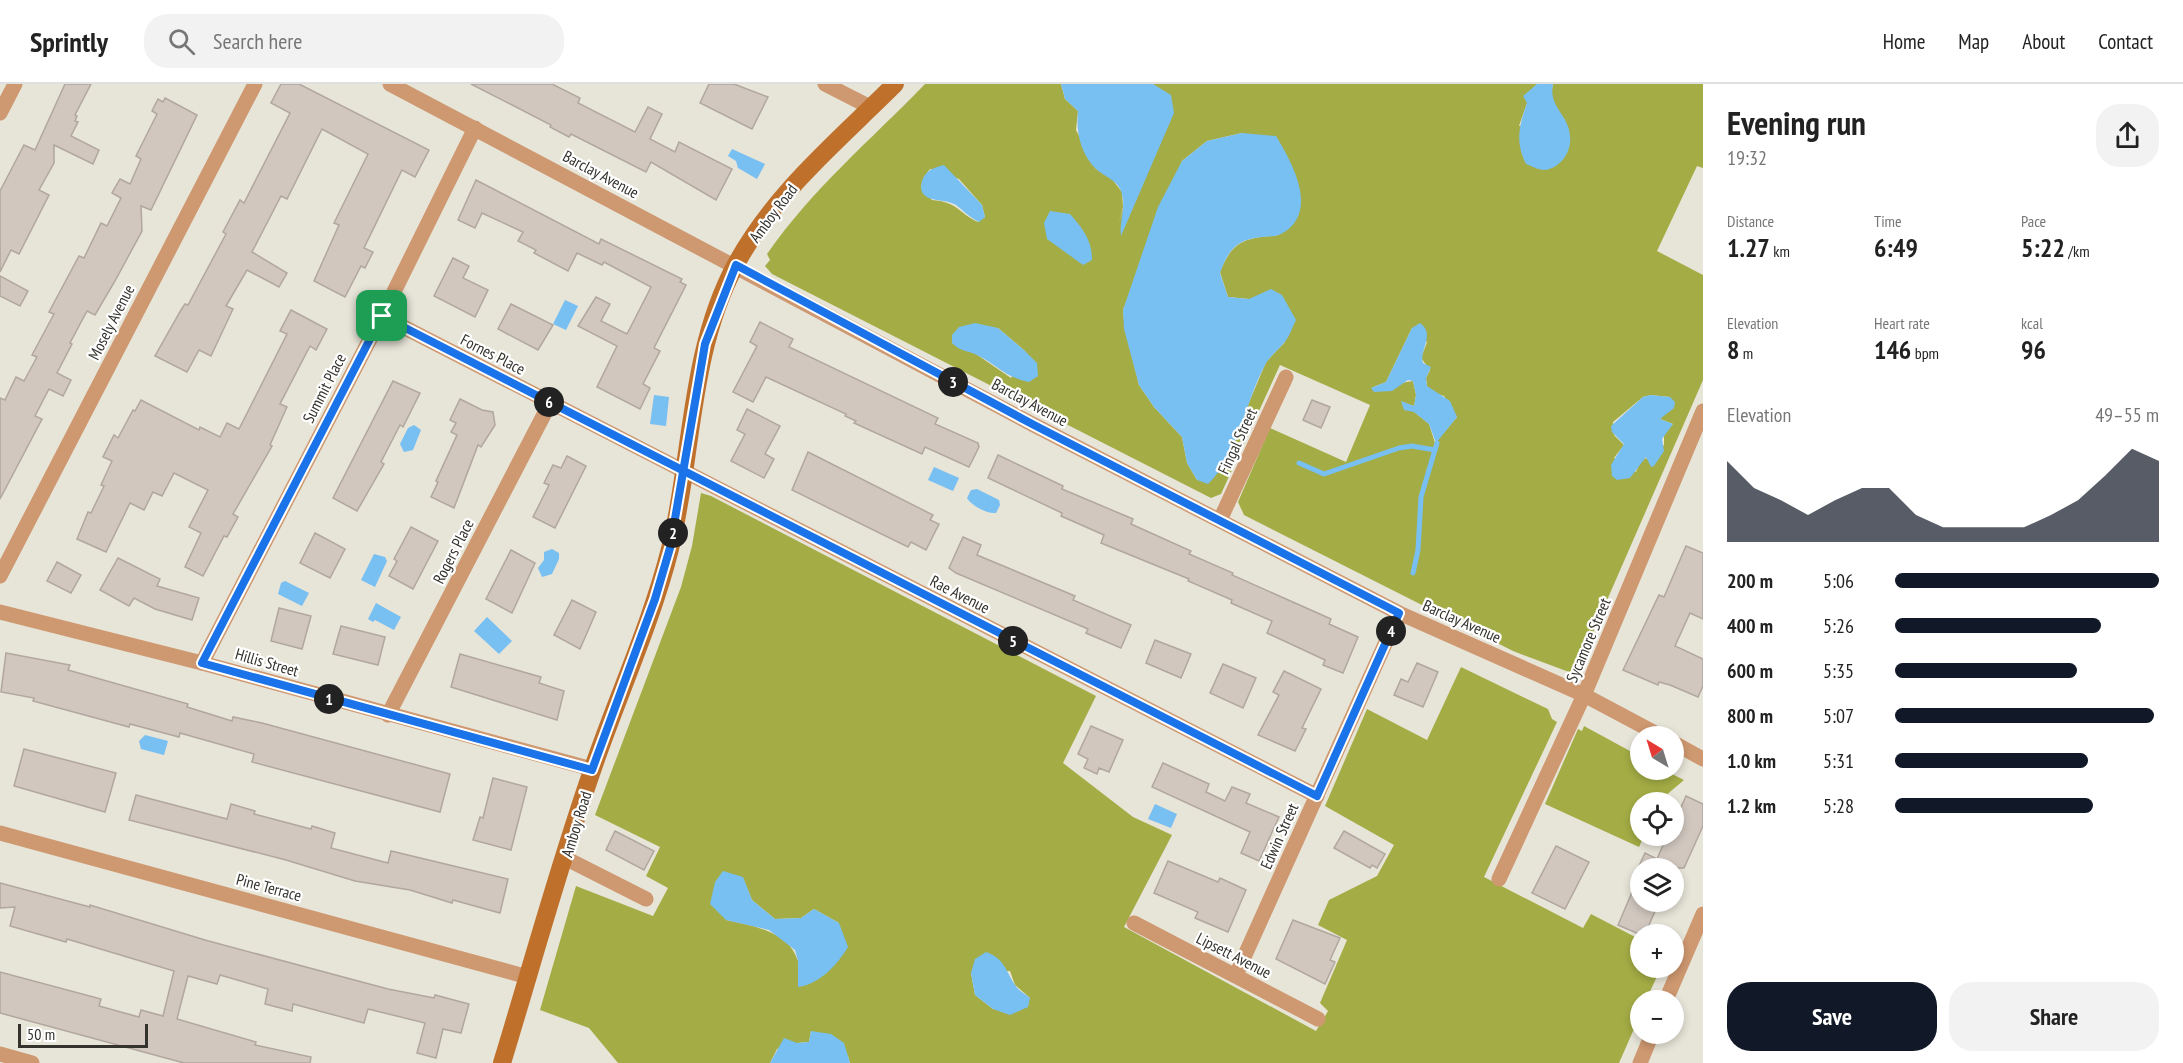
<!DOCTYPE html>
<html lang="en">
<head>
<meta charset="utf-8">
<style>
  :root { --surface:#fff; --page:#f2f2f2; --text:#222; --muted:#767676; --line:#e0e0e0; --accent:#111827 }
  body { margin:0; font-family:"PT Sans Narrow",sans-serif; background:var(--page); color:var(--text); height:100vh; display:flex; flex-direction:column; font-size:22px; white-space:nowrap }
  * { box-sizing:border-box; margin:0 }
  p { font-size:20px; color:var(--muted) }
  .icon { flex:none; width:33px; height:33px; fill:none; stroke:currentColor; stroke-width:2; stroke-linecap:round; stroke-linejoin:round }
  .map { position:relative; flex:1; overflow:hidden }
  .details { display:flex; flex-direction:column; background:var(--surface); width:480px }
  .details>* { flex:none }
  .needle { width:39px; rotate:322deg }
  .fabs { position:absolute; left:1630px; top:642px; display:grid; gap:12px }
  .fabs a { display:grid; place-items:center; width:54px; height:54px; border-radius:50%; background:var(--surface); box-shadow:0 3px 9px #0003; font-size:30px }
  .scale { position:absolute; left:18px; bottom:15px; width:130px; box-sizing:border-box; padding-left:6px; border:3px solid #33322d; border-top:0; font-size:16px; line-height:21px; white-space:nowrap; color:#33322d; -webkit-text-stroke:4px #fff; paint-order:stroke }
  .pin { position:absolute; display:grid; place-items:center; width:51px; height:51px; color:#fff; margin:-26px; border-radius:12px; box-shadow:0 3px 9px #0006 }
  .km { position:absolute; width:30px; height:30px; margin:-15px; border-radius:50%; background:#222; color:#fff; font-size:16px; line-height:30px; text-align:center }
  .round { display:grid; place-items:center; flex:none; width:63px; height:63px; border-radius:24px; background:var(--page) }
  .overview { display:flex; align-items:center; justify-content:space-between; height:102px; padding:0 24px }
  h1 { font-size:33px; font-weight:700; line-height:45px }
  .stats { display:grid; grid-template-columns:repeat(3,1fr); gap:9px; height:102px; padding:6px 24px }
  .stats div { display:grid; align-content:center }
  .stats b { font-size:26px; font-weight:700 }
  .stats small { font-size:16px; font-weight:400 }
  .stats p { font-size:16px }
  .chart { height:168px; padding:12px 24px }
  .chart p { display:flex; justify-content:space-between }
  .chart svg { width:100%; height:108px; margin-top:6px; fill:var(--accent); opacity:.7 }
  .cta { display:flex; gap:12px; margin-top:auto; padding:12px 24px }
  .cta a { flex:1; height:69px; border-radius:24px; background:var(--accent); color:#fff; font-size:24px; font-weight:700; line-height:69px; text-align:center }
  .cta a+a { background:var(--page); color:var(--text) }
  ul { padding:0 24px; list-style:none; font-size:20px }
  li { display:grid; grid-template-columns:96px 72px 1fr; align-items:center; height:45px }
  li i { height:15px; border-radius:8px; background:var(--accent) }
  header { display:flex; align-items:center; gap:36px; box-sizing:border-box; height:84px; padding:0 30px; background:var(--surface); border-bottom:2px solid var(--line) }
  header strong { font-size:28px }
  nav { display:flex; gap:33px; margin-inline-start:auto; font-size:21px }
  .search { width:420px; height:54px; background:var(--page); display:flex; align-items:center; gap:15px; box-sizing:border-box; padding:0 21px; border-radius:24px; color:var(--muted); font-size:22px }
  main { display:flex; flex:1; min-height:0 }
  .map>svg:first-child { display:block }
</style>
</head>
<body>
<header>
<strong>Sprintly</strong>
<div class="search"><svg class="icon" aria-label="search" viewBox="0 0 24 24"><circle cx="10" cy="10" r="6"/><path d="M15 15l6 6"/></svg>Search here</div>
<nav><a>Home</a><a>Map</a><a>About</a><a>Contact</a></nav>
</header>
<main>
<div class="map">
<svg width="1703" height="979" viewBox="0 0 1703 979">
  <rect width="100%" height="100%" fill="#e7e4d8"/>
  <g fill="#a4ad45" fill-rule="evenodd">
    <path d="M925,0H1061L1065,15L1078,27L1076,46L1096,85L1112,95L1122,108L1123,123L1119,139L1157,3L1153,0H1537L1532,5L1519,42L1565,36C1556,25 1549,15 1553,0H1703V84L1697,82L1657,167L1703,191V296L1577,585L1569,588L1513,567L1244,431L1238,418L1270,344L1346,378L1370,321L1280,281L1221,410L1211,414L772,190L765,182L770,176L767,170C814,103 869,58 925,0ZM1242,49L1279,151C1246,154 1233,155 1220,188L1228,213L1249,215L1285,258L1266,278L1235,352L1230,371L1197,396L1187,379L1182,353L1154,323L1139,301L1125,245L1123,226L1182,77L1207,57ZM930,85L959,95L982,121L985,133L978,138C957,128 958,118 932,116L921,103L924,93ZM998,244L1025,267L1011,294L976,270ZM1412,244L1427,258L1421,274L1430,286L1426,294L1427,302L1434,309L1444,312L1457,333L1435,359L1429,340L1402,318L1414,322L1416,311L1413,297L1371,304L1386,298ZM1651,311L1670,313L1674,324L1662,331L1660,335L1673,340L1664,350V361L1649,374L1641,375L1636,388L1614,374L1624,361L1614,351L1613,338L1643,313Z"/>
    <path d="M701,409L711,412L1096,612L1063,679L1133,733L1172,751L1124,843L1316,947L1328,927L1320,919L1347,856L1318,841L1329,816L1377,792L1394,761L1325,722L1367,625L1427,656L1461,583L1548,625L1552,635L1557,638L1484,793L1583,844L1591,830L1641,856V884H1661L1646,916H1641V929L1619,979H850L848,972L811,947L809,958L797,959L777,965L770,979H618L589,944L540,926L576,802L653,832L668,804L646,792L660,763L595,731L681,503L692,462ZM743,794L752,816L775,835L801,834L814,825L839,839L798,877C789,847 753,842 726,836ZM1010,887L1015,901L1030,914L993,925L975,911L971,889Z"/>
    <path d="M1584,642L1641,673V686H1664L1684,696L1658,718H1641V752H1644L1639,763L1545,720L1578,645L1582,647Z"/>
  </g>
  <g fill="#78bff2">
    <path d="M1061,0H1153L1171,11L1174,29L1121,152C1119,138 1126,124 1122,110C1119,96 1104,93 1095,84C1080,68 1076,47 1078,27L1065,15Z"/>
    <path d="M1537,0H1553C1548,23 1569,31 1570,52C1572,68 1560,85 1544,86C1539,86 1531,82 1526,80C1515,58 1519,42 1527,19L1523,12Z"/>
    <path d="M1242,49L1276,52C1293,80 1320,129 1281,150C1276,153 1268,152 1262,153C1237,155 1228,166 1220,189L1228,213L1249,215L1271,205L1282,211L1296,236C1292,244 1289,254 1283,260C1277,267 1269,273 1265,281C1245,318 1238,372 1208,400L1197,396L1187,379L1182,353L1154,323L1139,301L1124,245L1123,226L1158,123L1182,77L1207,57Z"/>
    <path d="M732,65L765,80L757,95L738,84L736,77L728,72Z"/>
    <path d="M944,81L982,121L985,133L979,138C969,133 964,127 956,121C944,113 916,121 922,97C926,86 933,84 944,81Z"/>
    <path d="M1050,127L1070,130C1083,145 1092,156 1092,176L1083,181L1047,155L1044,139Z"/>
    <path d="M565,216L578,222L566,246L553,240Z"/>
    <path d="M975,239L998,244L1025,267L1037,279L1038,292L1029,298C1004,293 998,281 977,271C967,266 961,268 952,259V251L959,243Z"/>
    <path d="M1420,239C1436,251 1419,265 1423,279L1431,283L1426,294L1427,302L1450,317L1457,333L1436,359L1429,340L1414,328L1404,326L1401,317L1414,322L1416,311L1413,297L1408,296L1392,307L1374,308L1371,304L1386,298L1412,244Z"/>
    <path d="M654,311L669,313L666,342L650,340Z"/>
    <path d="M1651,311L1670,313L1675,318L1674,324L1660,335L1673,340L1662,355L1664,367L1654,382L1651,383L1646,373L1630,394L1617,396L1612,392L1611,381L1624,360L1612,348L1611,342L1643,313Z"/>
    <path d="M414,341L421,346L413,366L404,368L400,360L408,344Z"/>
    <path d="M934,383L959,394L953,407L928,396Z"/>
    <path d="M977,405L999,416L1000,421L996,429C987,430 972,422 967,414L971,406Z"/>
    <path d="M552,465L559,469V475L552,490L542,493L538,484L544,476V468Z"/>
    <path d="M374,470L385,473L387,477L375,503L361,496Z"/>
    <path d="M285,497L309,509L302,522L278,510L281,499Z"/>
    <path d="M376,519L401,533L394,546L375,536L373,538L368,535Z"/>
    <path d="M487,533L512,557L499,570L474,547Z"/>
    <path d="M145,651L168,657L164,671L141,665L139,657Z"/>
    <path d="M1155,720L1177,730L1171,744L1148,735Z"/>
    <path d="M723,787L743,793L752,816L775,835L801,834L814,825L839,839L848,863C837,881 820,900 798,903V877L795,866L769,846L726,836L710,820L715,798Z"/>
    <path d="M986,868C1005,875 1005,886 1015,901C1018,906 1025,910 1030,914L1028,923L1010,931L993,925L975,911L971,889L975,875Z"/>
    <path d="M811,947L831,950L844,959L850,979H770L784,954L797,959L809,958Z"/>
  </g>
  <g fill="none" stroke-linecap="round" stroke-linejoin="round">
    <g stroke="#78bff2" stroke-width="5">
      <path d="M1299,379L1324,390L1399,364L1412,362L1435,366"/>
      <path d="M1413,489L1418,466L1421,413L1437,359"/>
    </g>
  </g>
  <g fill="#d1c7bf" stroke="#b1a79f" stroke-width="1.5">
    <path d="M65,0H91L75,31L77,32L75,37L78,38L71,52L99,66L93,80L54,61V79L39,106L49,111L19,170L11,166L0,188V107L24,61L35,66Z"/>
    <path d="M281,0H299L429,66L415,93L402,86L364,164L373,168L365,184L361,182L345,213L314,197L339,141L334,139L368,70L322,45L287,115L281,112L252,168L287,189L279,203L247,186L226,222L233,225L211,272L199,266L187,288L155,272L181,226L185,220L188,221L226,150L223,148L240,116L244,119L290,29L271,19Z"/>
    <path d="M471,0H552L580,14L578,19L635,48L648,23L662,30L650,55L675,68L679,58L732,85L716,116L651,78L646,88L571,50L569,53L550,43L551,41Z"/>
    <path d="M709,0H734L768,13L752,45L700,19Z"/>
    <path d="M165,14L197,31L151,126L141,122L142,147L115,197L95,231L87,227L70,259L72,260L57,289L71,296L63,312L49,305L35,332L42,335L0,415V314L5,316L16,293L24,297L37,273L32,271L54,230L49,228L79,172L84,174L101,139L107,142L121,114L112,109L120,95L130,100L141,75L136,72L157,30L152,27L158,15L163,18Z"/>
    <path d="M476,96L599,160L601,155L682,195L680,198L686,201L654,264L660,267L643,300L650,304L640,325L597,303L617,262L578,242L596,213L610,220L601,237L627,250L651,203L604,178L602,181L577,169L568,187L534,169L536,166L518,157L523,148L482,129L475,144L458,136Z"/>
    <path d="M453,174L469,182L463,194L488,206L475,233L434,212Z"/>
    <path d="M0,192L28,207L20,222L0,212Z"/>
    <path d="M511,220L553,241L538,266L498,245Z"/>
    <path d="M291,226L327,245L316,266L310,262L280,320L287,323L270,361L272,362L233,430L238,433L227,453L224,452L203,492L185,483L201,449L189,443L208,406L174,389L162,412L153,408L144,426L130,419L106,468L77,455L88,428L91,429L104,402L101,401L112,377L103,373L114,351L118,354L133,326L135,327L141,316L199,346L200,343L220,353L227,339L239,345L287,250L280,247Z"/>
    <path d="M760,238L793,255L789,263L938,334L935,340L978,359L979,363L969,383L925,363L922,370L854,339L856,337L845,332L846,330L766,293L753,318L733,308L757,262L750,258Z"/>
    <path d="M393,297L420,309L403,343L400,341L381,378L384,380L357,427L333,414Z"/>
    <path d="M460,315L482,326L493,328L495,341L481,363L478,361L454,424L431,413L438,398L436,397L457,351L451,348L456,339L450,336Z"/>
    <path d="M1312,316L1330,323L1321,344L1303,336Z"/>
    <path d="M747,325L780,342L765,370L774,375L764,394L731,377L745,350L737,346Z"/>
    <path d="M808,368L933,431L930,436L939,440L926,466L911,458L908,463L792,406Z"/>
    <path d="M998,371L1063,402L1062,405L1133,435L1131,440L1191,467L1189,470L1233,489L1232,491L1331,535L1329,540L1358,553L1343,589L1323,581L1325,576L1267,549L1272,537L1231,519L1232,516L1188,497L1189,495L1101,459L1104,451L1061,432L1062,429L988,394Z"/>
    <path d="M567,372L586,382L555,444L533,433L549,401L544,399L553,381L561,384Z"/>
    <path d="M411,443L438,457L413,505L389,492L397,477L394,475Z"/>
    <path d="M315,449L345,465L330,494L300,479Z"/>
    <path d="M963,453L981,461L977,471L1075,512L1073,516L1131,541L1121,564L1086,549L1088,545L956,489L949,484Z"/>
    <path d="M1686,462L1703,469V535L1690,529L1675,562L1703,575V602L1698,613L1670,601L1659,598L1658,601L1623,586L1659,511L1664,513Z"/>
    <path d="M511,466L535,479L512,529L486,515Z"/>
    <path d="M118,474L160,495L157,502L199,514L192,536L155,525L134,514L129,522L100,506Z"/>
    <path d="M57,478L81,491L71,509L47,497Z"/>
    <path d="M572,516L596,528L580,565L554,551Z"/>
    <path d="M279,524L311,532L302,565L271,557Z"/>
    <path d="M341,542L385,553L378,581L333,570Z"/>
    <path d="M1155,556L1191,570L1181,594L1146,579Z"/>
    <path d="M6,569L70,581L68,586L188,620L187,623L232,637L233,633L262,639L450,690L440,728L252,678L254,670L180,649L179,653L130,640L129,643L33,617L34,614L1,608Z"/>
    <path d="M460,570L541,593L539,599L564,607L557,636L451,603Z"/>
    <path d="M1417,579L1438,588L1423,623L1394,611L1401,595L1408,598Z"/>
    <path d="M1223,580L1256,594L1243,624L1210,609Z"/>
    <path d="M1284,587L1321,605L1302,644L1306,645L1295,667L1258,651L1279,611L1273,608Z"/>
    <path d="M1091,642L1123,656L1109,688L1099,684L1097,690L1084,684L1088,675L1078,670Z"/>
    <path d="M24,665L116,689L105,728L14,702Z"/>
    <path d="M1163,679L1209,700L1206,708L1225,717L1232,703L1250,710L1246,719L1279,733L1259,777L1241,769L1250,748L1152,703Z"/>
    <path d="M493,694L527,703L511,766L473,756L480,733L483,734Z"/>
    <path d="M136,711L227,735L231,720L255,727L254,730L311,745L312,742L335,749L331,764L388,779L391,767L508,795L500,829L453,816L452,819L410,806L355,797L286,776L129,736Z"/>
    <path d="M1686,712L1703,720V742L1684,784H1638L1645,769L1657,775L1667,752H1674V739Z"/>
    <path d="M615,747L654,767L644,786L606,766Z"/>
    <path d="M1344,747L1385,770L1377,784L1372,781L1370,784L1334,764Z"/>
    <path d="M1556,762L1589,778L1565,825L1532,809Z"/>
    <path d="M1168,777L1218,798L1220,794L1246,806L1228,848L1195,834L1198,828L1154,809Z"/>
    <path d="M1641,787V818H1659L1645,850L1641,851L1618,841Z"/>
    <path d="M0,799L90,823V821L205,856L388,905L434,914L435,911L469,920L461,949L443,945L436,974L417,969L425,939L368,925L364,939L293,920L292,927L265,920L268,905L220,891L217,900L188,892L177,935L256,958L255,961L311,973L310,979H184L0,929V888L101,915L99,922L139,933L141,926L163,932L174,887L67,855L66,858L10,842L15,823L0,824Z"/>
    <path d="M1293,836L1340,854L1330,876L1335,878L1325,900L1276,875Z"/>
  </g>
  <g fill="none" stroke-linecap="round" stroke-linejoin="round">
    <g stroke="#ce9870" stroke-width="15">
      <path d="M390,0L1034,341L1399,529L1584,611L1661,652"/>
      <path d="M825,0L872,24"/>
      <path d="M0,29L15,0"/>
      <path d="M382,232L1317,712"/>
      <path d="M1220,436L1286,293"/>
      <path d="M0,492L255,0"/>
      <path d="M0,528L202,579L592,685"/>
      <path d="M202,579L382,232L475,44"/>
      <path d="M388,631L550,319"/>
      <path d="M1674,659L1703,675"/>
      <path d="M0,749L528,893"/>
      <path d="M565,774L646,815"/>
      <path d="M1499,795L1584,611L1703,327"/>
      <path d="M1134,839L1318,935"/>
      <path d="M1236,891L1399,529"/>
      <path d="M1666,916L1703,830"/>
      <path d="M0,970L32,979"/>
      <path d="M1640,979L1652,950"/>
    </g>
    <path stroke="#bf712c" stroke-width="18" d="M502,979C532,881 559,781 593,684C618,611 651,540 670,465C693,371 689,269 735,182C774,109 838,57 895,0"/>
  </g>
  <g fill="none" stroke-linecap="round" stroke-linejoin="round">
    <g stroke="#fff" stroke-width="12">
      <path id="route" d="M382,232L202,579L592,686L655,515L670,464L705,260L736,181L1034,341L1399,529L1317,712L382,232"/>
    </g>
    <use href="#route" stroke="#1a73e8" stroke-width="8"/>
  </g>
  <g text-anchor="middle" stroke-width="4.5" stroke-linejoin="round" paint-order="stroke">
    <g font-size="16" fill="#33322d" stroke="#fff">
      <text transform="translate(601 90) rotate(28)" y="6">Barclay Avenue</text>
      <text transform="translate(773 129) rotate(-53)" y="6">Amboy Road</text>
      <text transform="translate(111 238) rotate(-63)" y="6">Mosely Avenue</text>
      <text transform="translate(493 270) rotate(27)" y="6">Fornes Place</text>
      <text transform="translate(324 304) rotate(-63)" y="6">Summit Place</text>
      <text transform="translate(1030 318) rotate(28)" y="6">Barclay Avenue</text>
      <text transform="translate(1237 357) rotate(-65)" y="6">Fingal Street</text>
      <text transform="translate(453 467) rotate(-63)" y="6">Rogers Place</text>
      <text transform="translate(960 510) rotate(27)" y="6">Rae Avenue</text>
      <text transform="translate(1462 537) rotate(24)" y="6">Barclay Avenue</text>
      <text transform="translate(1588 556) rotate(-67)" y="6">Sycamore Street</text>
      <text transform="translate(267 578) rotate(16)" y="6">Hillis Street</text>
      <text transform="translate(576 740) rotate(-73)" y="6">Amboy Road</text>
      <text transform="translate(1279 752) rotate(-66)" y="6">Edwin Street</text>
      <text transform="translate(269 803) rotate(15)" y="6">Pine Terrace</text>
      <text transform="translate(1234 871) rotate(27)" y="6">Lipsett Avenue</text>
    </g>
  </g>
</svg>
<div class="fabs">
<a><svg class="needle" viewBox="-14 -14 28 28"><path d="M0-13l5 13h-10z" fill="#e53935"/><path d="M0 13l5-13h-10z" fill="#767676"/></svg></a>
<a><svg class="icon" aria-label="locate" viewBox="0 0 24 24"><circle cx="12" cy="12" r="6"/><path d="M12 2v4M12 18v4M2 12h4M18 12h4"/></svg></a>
<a><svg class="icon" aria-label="layers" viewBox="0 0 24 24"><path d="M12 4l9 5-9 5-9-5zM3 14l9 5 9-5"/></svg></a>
<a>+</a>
<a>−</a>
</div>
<div class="scale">50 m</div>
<div class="pin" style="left:382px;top:232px;background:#1e9e55"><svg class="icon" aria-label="arrive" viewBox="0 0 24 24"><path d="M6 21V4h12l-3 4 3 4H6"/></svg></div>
<b class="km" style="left:329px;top:615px">1</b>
<b class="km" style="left:673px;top:449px">2</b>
<b class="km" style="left:953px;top:298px">3</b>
<b class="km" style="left:1391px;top:547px">4</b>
<b class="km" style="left:1013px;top:557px">5</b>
<b class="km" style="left:549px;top:318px">6</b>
</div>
<section class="details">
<div class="overview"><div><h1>Evening run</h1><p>19:32</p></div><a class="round"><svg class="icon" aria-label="share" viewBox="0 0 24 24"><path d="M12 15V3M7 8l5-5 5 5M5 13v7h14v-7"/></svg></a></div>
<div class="stats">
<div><p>Distance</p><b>1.27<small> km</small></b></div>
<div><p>Time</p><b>6:49</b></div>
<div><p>Pace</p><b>5:22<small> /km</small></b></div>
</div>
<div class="stats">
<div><p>Elevation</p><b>8<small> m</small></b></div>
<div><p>Heart rate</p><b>146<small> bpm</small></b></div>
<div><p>kcal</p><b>96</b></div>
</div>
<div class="chart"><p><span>Elevation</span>49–55 m</p>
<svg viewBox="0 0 160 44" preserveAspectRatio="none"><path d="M0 44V11L10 22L20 27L30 33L40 27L50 22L60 22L70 33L80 38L90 38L100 38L110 38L120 33L130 27L140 17L150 6L160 11V44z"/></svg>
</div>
<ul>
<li><b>200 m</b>5:06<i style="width:100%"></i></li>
<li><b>400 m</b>5:26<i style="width:78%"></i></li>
<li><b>600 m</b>5:35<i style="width:69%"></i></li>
<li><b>800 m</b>5:07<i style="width:98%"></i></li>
<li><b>1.0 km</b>5:31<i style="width:73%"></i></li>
<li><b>1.2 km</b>5:28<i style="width:75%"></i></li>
</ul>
<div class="cta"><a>Save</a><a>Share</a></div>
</section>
</main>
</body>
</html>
